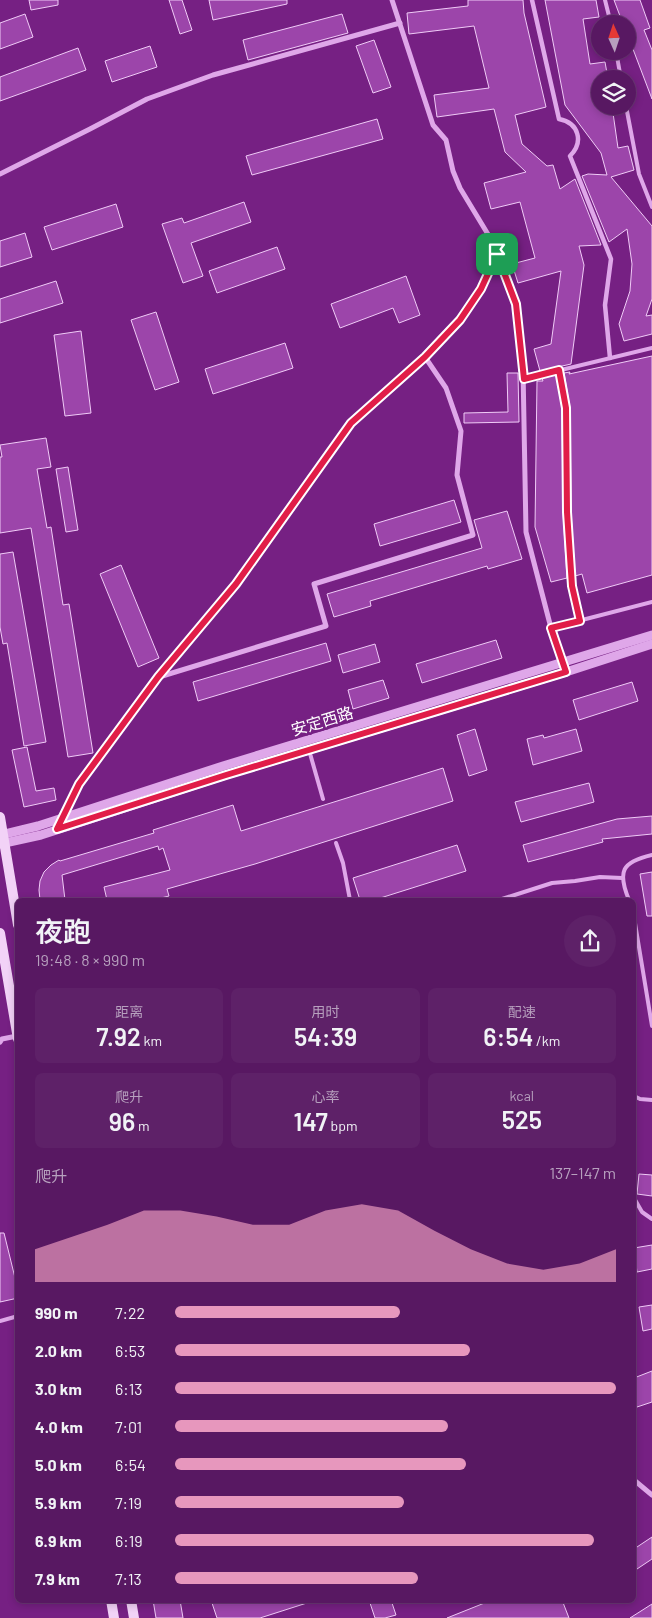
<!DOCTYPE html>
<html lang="zh">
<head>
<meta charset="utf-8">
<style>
  :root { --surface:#581862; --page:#5e2168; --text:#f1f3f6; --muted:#b7a0be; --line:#6d3777; --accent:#e797bd }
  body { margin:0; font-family:Barlow,"Noto Sans SC",sans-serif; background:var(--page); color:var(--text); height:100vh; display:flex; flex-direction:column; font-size:19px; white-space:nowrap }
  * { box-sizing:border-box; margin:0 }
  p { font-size:16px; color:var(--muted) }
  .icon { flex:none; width:28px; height:28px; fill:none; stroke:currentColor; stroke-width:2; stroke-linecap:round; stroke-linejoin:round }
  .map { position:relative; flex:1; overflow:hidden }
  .drawer { position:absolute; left:15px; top:898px; width:621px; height:705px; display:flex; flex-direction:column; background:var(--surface); border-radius:8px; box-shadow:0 2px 8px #0003,0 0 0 1px var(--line) }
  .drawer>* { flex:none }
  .needle { width:32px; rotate:357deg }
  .buttons { position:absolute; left:591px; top:15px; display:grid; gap:10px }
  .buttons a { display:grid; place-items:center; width:45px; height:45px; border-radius:50%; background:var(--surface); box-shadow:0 2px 8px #0003,0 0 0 1px var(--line); font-size:25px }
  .pin { position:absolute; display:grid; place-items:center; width:42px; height:42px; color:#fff; margin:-21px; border-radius:10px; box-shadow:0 2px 8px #0006 }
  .round { display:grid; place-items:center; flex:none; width:52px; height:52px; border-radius:26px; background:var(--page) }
  .headline { display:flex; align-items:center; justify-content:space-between; height:85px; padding:0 20px }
  h1 { font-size:28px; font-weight:600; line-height:38px }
  .figures { display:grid; grid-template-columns:repeat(3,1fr); gap:8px; height:85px; padding:5px 20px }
  .figures div { display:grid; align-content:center; border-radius:8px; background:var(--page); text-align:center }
  .figures b { font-size:25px; font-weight:600 }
  .figures small { font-size:14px; font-weight:400 }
  .figures p { font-size:14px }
  .chart { height:140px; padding:10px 20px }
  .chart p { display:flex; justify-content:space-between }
  .chart svg { width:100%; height:90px; margin-top:5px; fill:var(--accent); opacity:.7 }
  ul { padding:0 20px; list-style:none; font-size:16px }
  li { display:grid; grid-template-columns:80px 60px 1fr; align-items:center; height:38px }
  li i { height:12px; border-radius:6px; background:var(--accent) }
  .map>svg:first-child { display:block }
</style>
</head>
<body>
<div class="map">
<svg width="652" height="1618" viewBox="0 0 652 1618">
  <rect width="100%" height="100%" fill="#762083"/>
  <g fill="#9c45aa" stroke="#f0cbf7">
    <path d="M29,0H58V5L31,10Z"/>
    <path d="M169,0H182L192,30L180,34Z"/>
    <path d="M209,0H287V4L213,20Z"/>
    <path d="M468,0H523L524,13L546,107L515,115L522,144L547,166L553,165L560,189L575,179L601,245L579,246L584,265L571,364L540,371L534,349L551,344L561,271L518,283L512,264L535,258L520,202L491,209L484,183L526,172L505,152L494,109L437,117L434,95L489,88L474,26L409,34L407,13L468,6Z"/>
    <path d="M545,0H596L599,17L583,19L590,64L605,62L608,79H600V106H612L618,148L628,146L634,170L611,177L652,226V299L646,316L652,315V334L624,341L619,324L630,291L632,264L627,229L609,242L582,176L588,174L607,175L601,153L565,105Z"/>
    <path d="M614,0H640L650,28L644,30L652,50V99L628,36V24H623Z"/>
    <path d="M25,14L33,37L0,49V23Z"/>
    <path d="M342,14L348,33L248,60L243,40Z"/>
    <path d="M374,40L391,87L373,93L356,46Z"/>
    <path d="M150,46L157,67L112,82L105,61Z"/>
    <path d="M78,48L86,70L0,101V77Z"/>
    <path d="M377,119L383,139L252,175L246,156Z"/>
    <path d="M244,202L251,222L191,243L203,276L183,283L162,224L182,218L184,223Z"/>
    <path d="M116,204L123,227L52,250L44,227Z"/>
    <path d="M25,233L32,257L0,267V241Z"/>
    <path d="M277,247L285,269L217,293L209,271Z"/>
    <path d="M406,276L420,315L399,323L393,308L340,328L331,304Z"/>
    <path d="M56,281L63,303L0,323V299Z"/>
    <path d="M156,312L179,382L155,390L131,320Z"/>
    <path d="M81,331L91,413L65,416L54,335Z"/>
    <path d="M285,343L293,368L213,394L205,369Z"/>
    <path d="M652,356V575L587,593L582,574L575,576L571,512L570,408L564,373L570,372L569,374Z"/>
    <path d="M507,373H518L519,422L464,423V413L508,412Z"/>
    <path d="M556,375L562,408L563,512L567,578L551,582L535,527L537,381H543L542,378Z"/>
    <path d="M46,438L51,467L37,469L47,528L51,527L63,605L69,604L93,753L68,757L31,528L0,533V457H2L0,445Z"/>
    <path d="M68,467L78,530L66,532L56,469Z"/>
    <path d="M454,500L461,522L380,546L374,524Z"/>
    <path d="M507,511L522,559L488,569L487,566L370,601L371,606L334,617L327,594L482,548L474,520Z"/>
    <path d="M13,552L46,742L24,746L7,643L3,644L0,627V554Z"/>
    <path d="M121,565L159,658L138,667L100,574Z"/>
    <path d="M496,640L502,658L422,683L416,664Z"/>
    <path d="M326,643L331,661L198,701L193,682Z"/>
    <path d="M375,644L380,662L343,673L338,655Z"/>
    <path d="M383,680L389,698L353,709L348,690Z"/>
    <path d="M632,682L638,701L579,720L573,700Z"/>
    <path d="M475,729L487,770L469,776L457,735Z"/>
    <path d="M576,729L582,751L533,765L527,739L543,735L544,738Z"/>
    <path d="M27,747L36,791L54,788L56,800L24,807L12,750Z"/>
    <path d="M443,768L453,801L255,864L167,889L169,896L153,900H107L104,887L170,870L163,848L159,850L158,846L62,875L65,900H40L39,890L40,881L44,872L51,865L59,860L60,861L154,833L153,830L233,805L241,831Z"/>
    <path d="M589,783L594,802L521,822L515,802Z"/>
    <path d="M652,816V834L602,839L603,842L528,862L523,845L617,819Z"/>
    <path d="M457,845L466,871L374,900H360L353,878Z"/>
    <path d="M652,872V916H647L640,874Z"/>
    <path d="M639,1174L652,1175V1196L637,1194Z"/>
    <path d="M0,1233H4L18,1290V1298L0,1302Z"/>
    <path d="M652,1245V1269L637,1272L634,1248Z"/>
    <path d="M652,1305V1329L643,1331L639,1307Z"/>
    <path d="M652,1371V1402L634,1408V1378Z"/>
    <path d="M652,1537V1559L634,1571V1549Z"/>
    <path d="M153,1600H180L183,1618H156Z"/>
    <path d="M211,1600H310V1602L260,1618H217Z"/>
    <path d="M369,1600H391L396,1615L385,1618H375Z"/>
    <path d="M492,1600H562L569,1618H447Z"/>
    <path d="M652,1604V1618H630Z"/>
  </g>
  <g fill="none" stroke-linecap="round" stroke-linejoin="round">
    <g stroke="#dfa7e9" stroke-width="4">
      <path d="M605,0L611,24"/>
      <path d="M616,51L621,79"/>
      <path d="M626,106L639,174L652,207"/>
      <path d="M524,379L652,348"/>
      <path d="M551,628L652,602"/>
      <path d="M309,750L323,799"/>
      <path d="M336,843L343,863L350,900"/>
      <path d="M499,900L552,883L575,881L600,877L622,878"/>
      <path d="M629,900C617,871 622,862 652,855"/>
      <path d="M634,917L652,1026"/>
      <path d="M634,1096L640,1099L652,1100"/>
      <path d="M634,1198L642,1212L652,1219"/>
      <path d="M0,1321L18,1316"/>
    </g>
    <g stroke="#dfa7e9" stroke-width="4.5">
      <path d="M532,0L559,119C579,123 584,142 570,156L611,259L605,305L610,358"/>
      <path d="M559,370L566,408L567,512L572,586L580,621"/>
    </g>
    <g stroke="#dfa7e9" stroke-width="5">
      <path d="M392,0L433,125L446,140L453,171L460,188L489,236L501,264L516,304L523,369L526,532L551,628L566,672"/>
      <path d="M0,174L90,129L147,99L213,75L400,23"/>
      <path d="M159,677L326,626L314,584L473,535L457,475L461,431L446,388L425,357"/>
      <path d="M63,818L79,784L158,677L236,584L351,423L425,357L460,320L481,289L497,254"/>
      <path d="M0,1042L2,1039L17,1036"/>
      <path d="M634,1480L652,1495"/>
    </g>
    <g stroke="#dfa7e9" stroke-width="9">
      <path d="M0,835L38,826L223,766L652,635"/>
      <path d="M0,844L41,835L226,775L566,672L652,644"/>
    </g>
    <g stroke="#f2d2f7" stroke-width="10">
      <path d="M0,817L18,925"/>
      <path d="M0,933L18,1039"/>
      <path d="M111,1600L114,1618"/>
      <path d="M131,1600L134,1618"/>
    </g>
  </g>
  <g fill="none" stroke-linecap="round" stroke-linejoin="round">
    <g stroke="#fff" stroke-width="10">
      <path id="route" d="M497,254L516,304L524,379L559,370L566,408L567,512L572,586L580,621L551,628L566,672L226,775L57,829L79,784L158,677L236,584L351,423L425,357L460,320L481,289Z"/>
    </g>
    <use href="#route" stroke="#e11d48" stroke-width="6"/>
  </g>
  <g text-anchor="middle" stroke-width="5" stroke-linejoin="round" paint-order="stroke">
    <g font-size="16" fill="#fff" stroke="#762083">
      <text transform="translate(322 721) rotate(-17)" y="6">安定西路</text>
    </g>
  </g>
</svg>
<div class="buttons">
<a><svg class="needle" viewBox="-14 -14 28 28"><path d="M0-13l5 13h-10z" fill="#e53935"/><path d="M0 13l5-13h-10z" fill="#b7a0be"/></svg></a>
<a><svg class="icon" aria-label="layers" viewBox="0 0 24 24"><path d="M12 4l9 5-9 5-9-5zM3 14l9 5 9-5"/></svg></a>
</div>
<div class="pin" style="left:497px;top:254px;background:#1e9e55"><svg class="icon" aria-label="arrive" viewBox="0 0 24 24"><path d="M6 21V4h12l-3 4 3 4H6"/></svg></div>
<section class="drawer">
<div class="headline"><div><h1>夜跑</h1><p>19:48 · 8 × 990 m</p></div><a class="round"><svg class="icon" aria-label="share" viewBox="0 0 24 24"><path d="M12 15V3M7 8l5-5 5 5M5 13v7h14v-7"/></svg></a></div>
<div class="figures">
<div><p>距离</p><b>7.92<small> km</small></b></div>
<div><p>用时</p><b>54:39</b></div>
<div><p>配速</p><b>6:54<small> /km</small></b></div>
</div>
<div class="figures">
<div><p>爬升</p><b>96<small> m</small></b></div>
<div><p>心率</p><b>147<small> bpm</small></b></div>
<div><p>kcal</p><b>525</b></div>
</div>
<div class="chart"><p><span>爬升</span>137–147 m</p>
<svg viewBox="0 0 160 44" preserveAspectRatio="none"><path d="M0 44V28L10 22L20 16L30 9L40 9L50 12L60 16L70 16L80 9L90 6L100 9L110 19L120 28L130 35L140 38L150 35L160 28V44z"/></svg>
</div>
<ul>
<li><b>990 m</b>7:22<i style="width:51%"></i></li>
<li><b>2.0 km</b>6:53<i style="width:67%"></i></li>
<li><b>3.0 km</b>6:13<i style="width:100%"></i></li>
<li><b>4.0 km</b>7:01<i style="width:62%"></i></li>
<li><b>5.0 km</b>6:54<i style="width:66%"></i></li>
<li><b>5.9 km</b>7:19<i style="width:52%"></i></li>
<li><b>6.9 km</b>6:19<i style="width:95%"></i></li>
<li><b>7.9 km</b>7:13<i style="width:55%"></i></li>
</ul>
</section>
</div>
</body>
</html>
